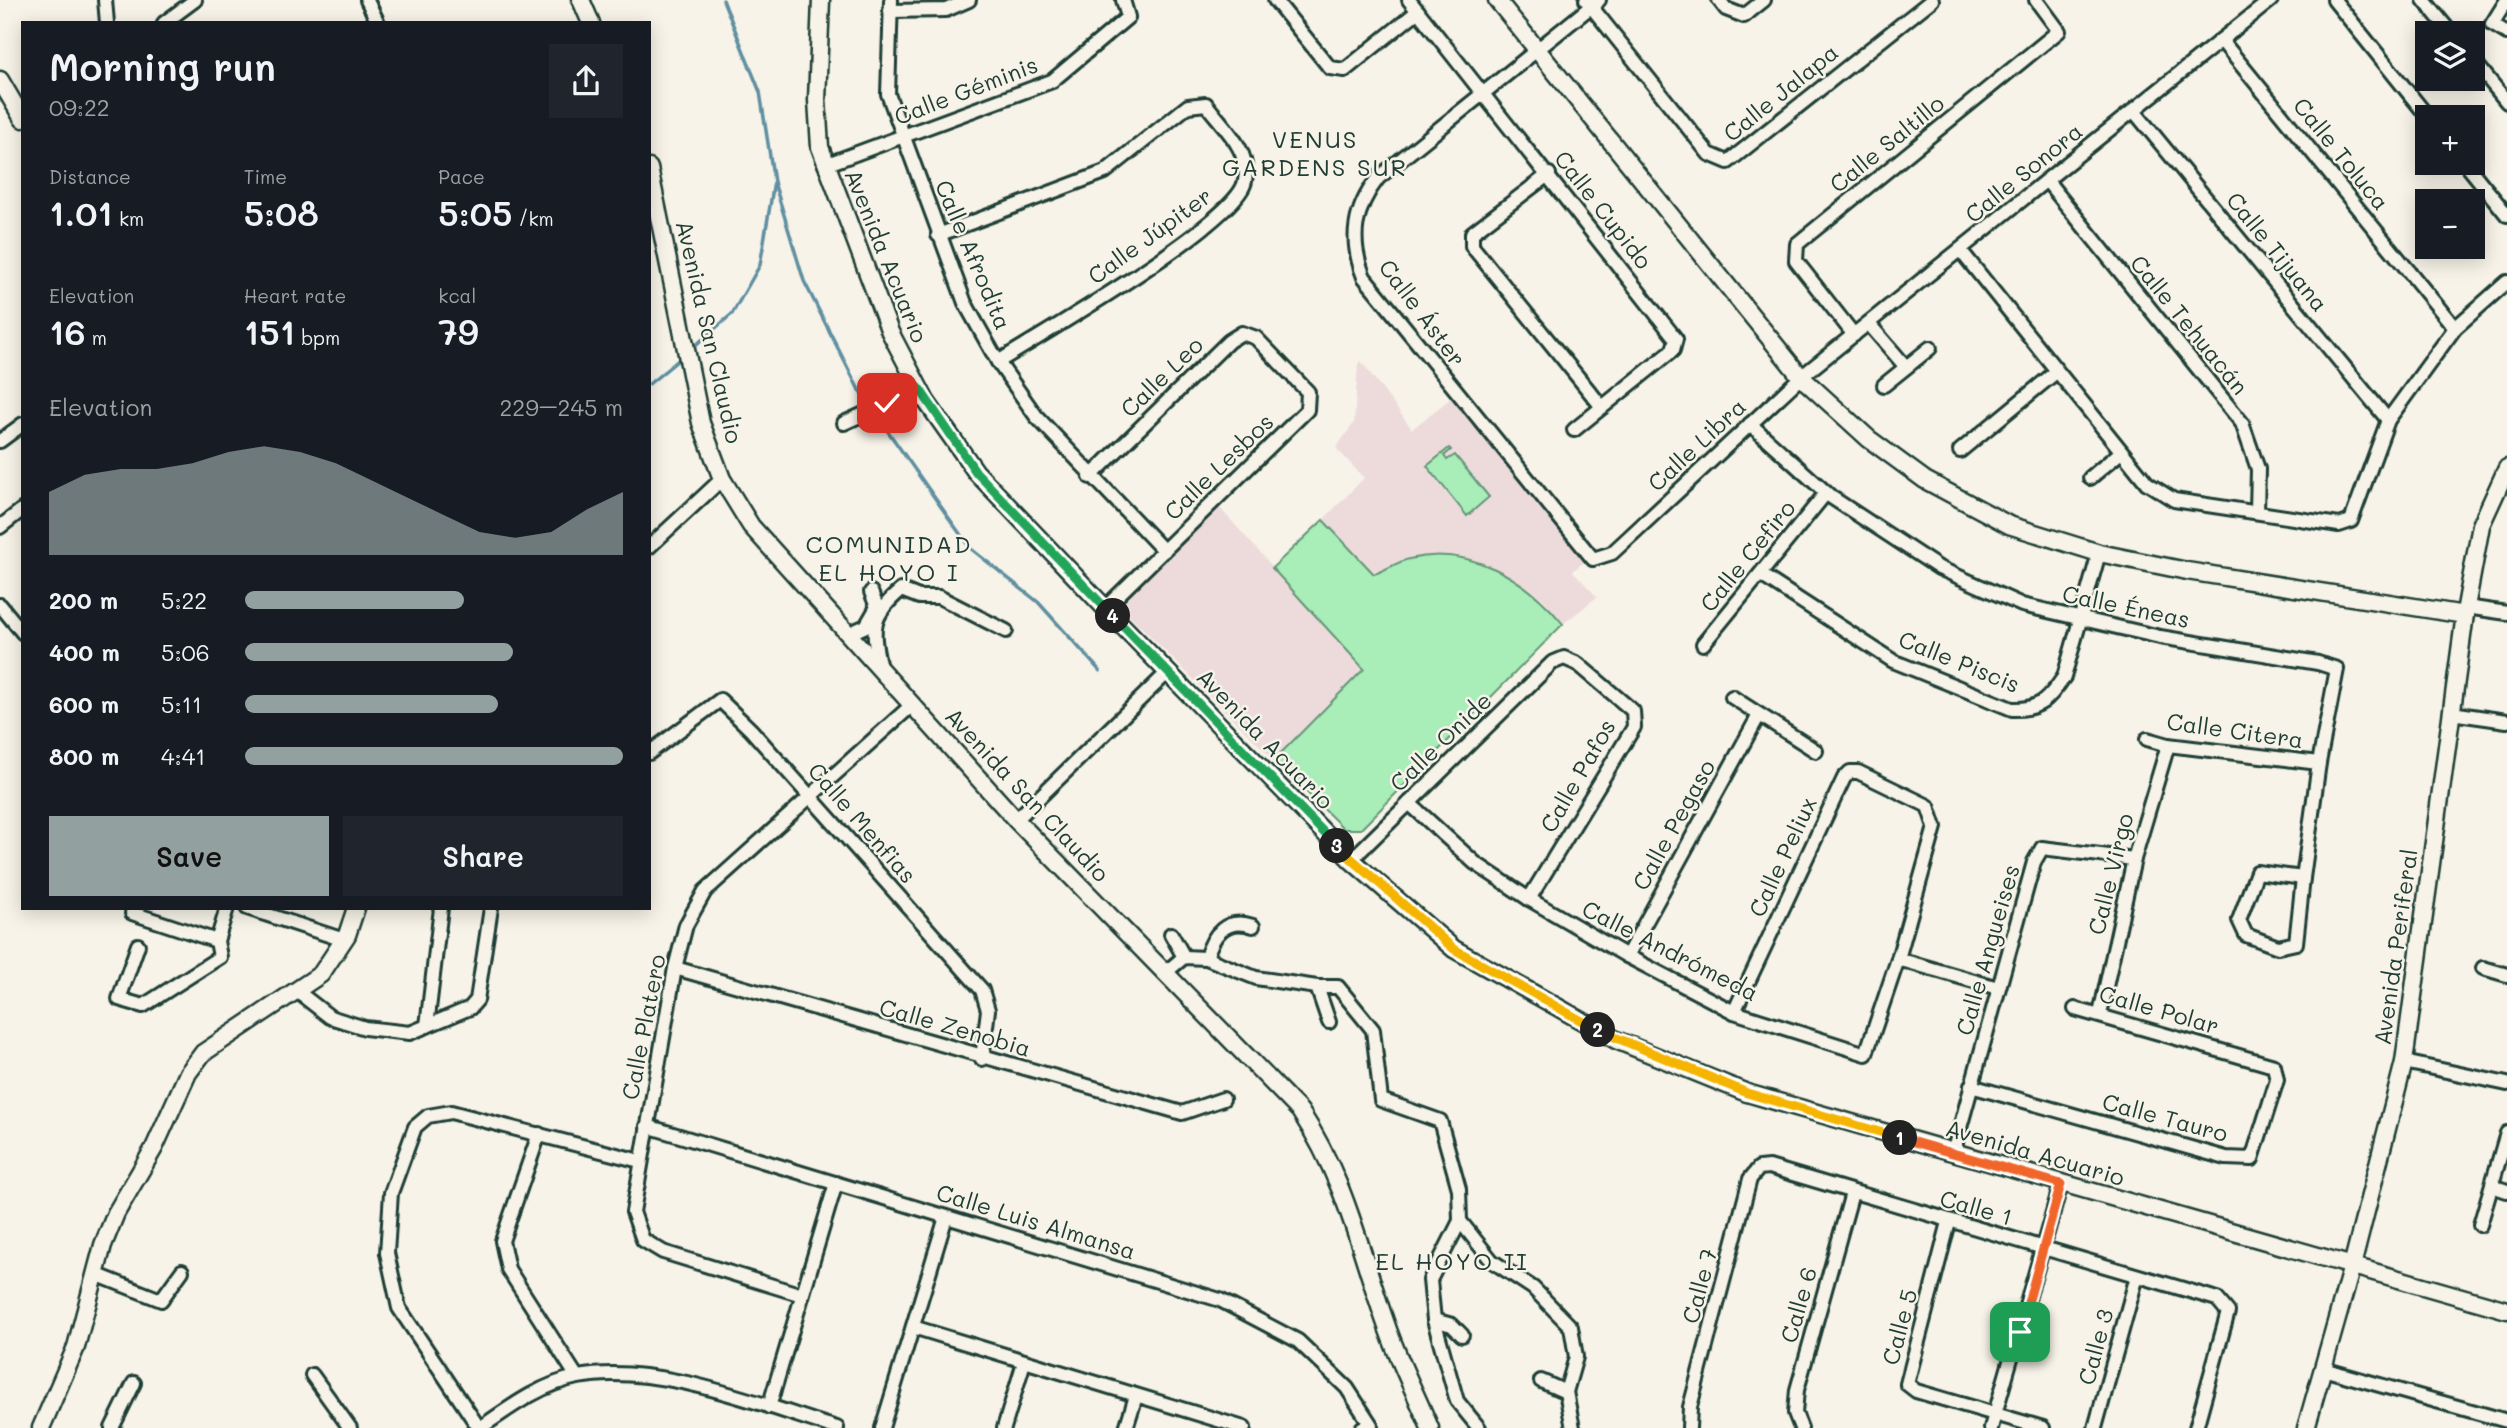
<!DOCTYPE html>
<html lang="en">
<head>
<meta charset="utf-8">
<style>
  :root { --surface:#171b24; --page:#20242c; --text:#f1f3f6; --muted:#9ea1a6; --accent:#92a19f }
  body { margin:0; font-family:Mali,sans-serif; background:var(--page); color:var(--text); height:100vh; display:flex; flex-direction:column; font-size:26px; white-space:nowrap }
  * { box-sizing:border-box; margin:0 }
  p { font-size:23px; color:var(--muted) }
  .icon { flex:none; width:38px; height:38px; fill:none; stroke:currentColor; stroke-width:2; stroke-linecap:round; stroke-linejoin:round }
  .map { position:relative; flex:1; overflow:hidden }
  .side { position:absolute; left:21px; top:21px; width:630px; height:889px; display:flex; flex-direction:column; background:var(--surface); border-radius:0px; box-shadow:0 4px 18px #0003 }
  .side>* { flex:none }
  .fabs { position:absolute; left:2415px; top:21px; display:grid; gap:14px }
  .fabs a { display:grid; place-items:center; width:70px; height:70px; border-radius:0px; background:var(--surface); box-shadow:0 4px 18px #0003; font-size:35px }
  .pin { position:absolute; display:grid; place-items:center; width:60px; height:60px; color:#fff; margin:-30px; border-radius:14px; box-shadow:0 4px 10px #0006 }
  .km { position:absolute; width:35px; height:35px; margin:-18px; border-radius:50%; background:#222; color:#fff; font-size:19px; line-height:35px; text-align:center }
  .round { display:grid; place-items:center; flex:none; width:74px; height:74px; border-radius:0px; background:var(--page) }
  .summary { display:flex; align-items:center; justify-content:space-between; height:119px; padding:0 28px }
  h1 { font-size:38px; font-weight:600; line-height:52px }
  .stats { display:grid; grid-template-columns:repeat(3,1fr); gap:10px; height:119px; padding:7px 28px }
  .stats div { display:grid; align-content:center }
  .stats b { font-size:35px; font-weight:600 }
  .stats small { font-size:19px; font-weight:400 }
  .stats p { font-size:19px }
  .chart { height:196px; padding:14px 28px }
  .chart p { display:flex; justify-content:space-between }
  .chart svg { width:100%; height:126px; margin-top:7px; fill:var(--accent); opacity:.7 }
  .button { display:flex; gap:14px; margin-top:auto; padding:14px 28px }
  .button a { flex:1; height:80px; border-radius:0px; background:var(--accent); color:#111; font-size:28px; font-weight:600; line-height:80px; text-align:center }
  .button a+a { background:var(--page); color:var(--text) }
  ul { padding:0 28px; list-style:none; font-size:23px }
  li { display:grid; grid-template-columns:112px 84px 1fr; align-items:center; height:52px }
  li i { height:18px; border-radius:9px; background:var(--accent) }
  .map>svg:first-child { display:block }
</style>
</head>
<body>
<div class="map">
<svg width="2507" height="1428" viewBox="0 0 2507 1428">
  <rect width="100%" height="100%" fill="#f7f3e8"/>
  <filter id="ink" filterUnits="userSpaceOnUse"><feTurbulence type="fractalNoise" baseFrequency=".0143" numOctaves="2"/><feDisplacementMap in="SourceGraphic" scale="14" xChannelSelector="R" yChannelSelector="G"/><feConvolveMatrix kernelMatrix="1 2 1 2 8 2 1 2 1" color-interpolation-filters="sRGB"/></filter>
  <g filter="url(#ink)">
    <g fill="#eddbdc">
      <path d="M1361,361L1412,429L1451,398L1586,560L1573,571L1597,597L1563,624L1542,598L1407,560L1374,574L1323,520L1364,478L1336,448L1354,423L1358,364Z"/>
      <path d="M1219,507L1365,669L1274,760L1117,603Z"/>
    </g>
    <g fill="#a9edb8" stroke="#649576" stroke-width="2">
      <path d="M1449,448L1451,450L1444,456L1447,460L1455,455L1489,497L1467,516L1427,466Z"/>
      <path d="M1323,520L1374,574C1386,570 1397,562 1409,559C1469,544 1527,579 1563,624L1361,829H1344L1274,760L1364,669L1272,568Z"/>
    </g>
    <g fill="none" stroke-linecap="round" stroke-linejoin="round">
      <g stroke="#5f8fa1" stroke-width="3.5">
        <path d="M774,182L804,281L858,388L871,407"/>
        <path d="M690,350L732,314L760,265L774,182L760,92L723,0"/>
        <path d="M649,384L682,357"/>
        <path d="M875,413L970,548L1038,602L1100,671"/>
      </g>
      <g stroke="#1f3d34" stroke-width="18">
        <g id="street">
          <path d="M105,0L107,23"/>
          <path d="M367,0L378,23"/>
          <path d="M891,0L888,94L965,303L998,362L1036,416L1164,551"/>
          <path d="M1275,0L1330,68L1345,70L1418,11"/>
          <path d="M1409,0L1676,339L1673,350L1574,430"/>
          <path d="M1586,0L1709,154L1728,162L1932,0"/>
          <path d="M1599,0L1378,178C1354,209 1349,240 1364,277L1593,559L1612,553L1801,377L2271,0"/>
          <path d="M1719,0L1726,9L1744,16L1764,0"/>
          <path d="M2334,0L2428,117"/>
          <path d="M2424,0L2451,33"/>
          <path d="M2507,0L2492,24L2507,33"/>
          <path d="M890,11L946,10L969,0"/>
          <path d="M164,23L195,0"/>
          <path d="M2221,40L2455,328"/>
          <path d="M2473,60L2507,102"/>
          <path d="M2134,111L2388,420"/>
          <path d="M2465,163L2507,215"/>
          <path d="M825,165L1052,81L1128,17L1123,0"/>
          <path d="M1549,174L1472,233V246L1602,407"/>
          <path d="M2047,181L2242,423L2258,469L2257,512"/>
          <path d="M938,235L1105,172L1188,106L1206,104C1223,127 1251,150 1245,181C1238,222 1040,335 998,362"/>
          <path d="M1961,251L2147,483L2174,500L2339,525L2351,521L2388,420L2455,328L2507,282"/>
          <path d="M1869,324L1906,367"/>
          <path d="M1854,335L1796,261L1797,244L2059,31L2036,0"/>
          <path d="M1884,385L1930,348"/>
          <path d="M844,423L919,389"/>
          <path d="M1750,424L1831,497L1939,568L2022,605L2160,637L2318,663L2337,669L2319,763L2303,878"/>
          <path d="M0,441L23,424"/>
          <path d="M1960,451L2056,372"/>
          <path d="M1090,477L1229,341L1242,333L1256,338L1308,392L1307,410L1105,608"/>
          <path d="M2090,478L2121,452"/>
          <path d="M0,527L23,509"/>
          <path d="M649,547L722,479"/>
          <path d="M1761,575L1893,661L2012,709C2040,710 2049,699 2064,677L2099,553"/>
          <path d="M0,605L23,633"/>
          <path d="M2466,607L2507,613"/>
          <path d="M848,634L866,626L877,607L871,592"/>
          <path d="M1703,644L1826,493"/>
          <path d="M880,669C872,630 869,617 901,590L919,597H939L1006,631"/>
          <path d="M1732,697L1816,751"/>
          <path d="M2451,713L2507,721"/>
          <path d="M2147,739L2168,745L2319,763"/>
          <path d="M649,753L720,700L751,730L982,990L988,1010L982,1059"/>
          <path d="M1409,803L1475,863L1529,899L1627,956L1734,1012L1866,1054L1898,959L1935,827L1928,806L1858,772H1850L1844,778L1734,1012"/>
          <path d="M1016,820L1168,672"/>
          <path d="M1351,860L1552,663L1564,658L1578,664L1633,711L1634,727L1529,899"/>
          <path d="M2257,872L2303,878L2296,943L2278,947L2246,935L2239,920Z"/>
          <path d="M247,908L344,940"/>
          <path d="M132,913L217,941"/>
          <path d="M1171,934L1184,957"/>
          <path d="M138,945L119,999L143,1006L220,957L217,941L227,908"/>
          <path d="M1627,956L1759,715"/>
          <path d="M1206,958C1213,934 1226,917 1253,926"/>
          <path d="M1898,959L1998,988"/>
          <path d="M675,968L1182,1113L1223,1099"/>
          <path d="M2483,968L2507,975"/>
          <path d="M1165,973L1184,957L1206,958L1256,978L1317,987L1329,1022"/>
          <path d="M1317,987H1338L1373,1030L1381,1100L1440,1121L1459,1189L1460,1221L1492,1261L1533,1288L1571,1327L1576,1357L1566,1392"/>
          <path d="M298,992L330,1017L365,1028L410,1033L470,1008L477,1000L491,908"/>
          <path d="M2100,1014L2134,859L2168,745"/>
          <path d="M427,1026L441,908"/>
          <path d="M2404,1062L2507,1084"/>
          <path d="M1971,1086L2226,1158L2252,1159L2277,1080L2274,1066L2075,1009"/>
          <path d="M647,1126L1220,1300L1298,1341L1347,1388L1371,1425L1362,1428"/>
          <path d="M539,1134L502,1241L508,1269L577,1377"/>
          <path d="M1953,1153L2034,862L2042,848L2134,859"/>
          <path d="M2492,1186L2507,1191"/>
          <path d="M1460,1221L1430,1280L1434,1320L1457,1401L1479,1428"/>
          <path d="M1949,1222L1907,1384L1916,1391L2043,1428"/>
          <path d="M2480,1225L2507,1133"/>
          <path d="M95,1274L161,1300L182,1271"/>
          <path d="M802,1295L663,1252L643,1240L633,1212L675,968L686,925L705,891L912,705"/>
          <path d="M1434,1320L1452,1325L1462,1335"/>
          <path d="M913,1327L1244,1428"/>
          <path d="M2323,1369L2507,1421"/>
          <path d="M312,1375L350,1428"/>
          <path d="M1541,1381L1566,1392L1573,1428"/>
          <path d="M769,1407L836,1183"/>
          <path d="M112,1428L134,1383"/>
          <path d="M479,1428L399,1308L387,1253L391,1193L415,1127L428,1116L451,1112L640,1161"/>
          <path d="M480,1428C509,1408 543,1383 578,1377C657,1362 761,1405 837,1428"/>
          <path d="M882,1428L946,1217"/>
          <path d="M1004,1428L1024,1362"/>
          <path d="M1126,1428L1136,1396"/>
          <path d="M1689,1428L1690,1407L1750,1179L1759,1168L1769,1167L2217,1299L2228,1312L2196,1428"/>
          <path d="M1801,1428L1795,1413L1797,1390L1852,1193"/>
          <path d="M1991,1428L2061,1184"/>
          <path d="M2095,1428L2137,1276"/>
        </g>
      </g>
      <g stroke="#1f3d34" stroke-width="21">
        <g id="secondary">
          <path d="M581,0L591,23"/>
          <path d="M821,0L817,100L820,147L890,332L926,401L976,472L1105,608L1351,860L1454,949L1616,1040L1747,1093L2507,1310"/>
          <path d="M1497,0L1801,377L1869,439L1925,480L2009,525L2099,553L2187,571L2465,615"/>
          <path d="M0,80L23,119"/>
          <path d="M649,168L701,423L722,479L751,526L1016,820L1300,1111C1346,1181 1359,1248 1386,1324C1398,1360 1416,1394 1430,1428"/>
          <path d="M41,1428L76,1347L103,1245L116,1213L154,1148L188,1073L203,1053L321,974L347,935L356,908"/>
          <path d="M2306,1428L2352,1266L2404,1062L2466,607L2481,525L2507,468"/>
        </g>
      </g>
      <use href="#street" stroke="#f7f3e8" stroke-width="12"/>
      <use href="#secondary" stroke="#f7f3e8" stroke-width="16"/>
    </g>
  </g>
  <g fill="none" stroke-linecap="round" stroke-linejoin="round" filter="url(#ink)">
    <g stroke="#fff" stroke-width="14">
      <path id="split-1" d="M1900,1138L2061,1184L2020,1332"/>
    </g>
    <g stroke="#fff" stroke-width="14">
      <path id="split-2" d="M1598,1030L1747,1093L1900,1138"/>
    </g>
    <g stroke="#fff" stroke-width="14">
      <path id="split-3" d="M1337,846L1454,949L1598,1030"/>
    </g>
    <g stroke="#fff" stroke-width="14">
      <path id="split-4" d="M1113,616L1337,846"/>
    </g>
    <g stroke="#fff" stroke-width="14">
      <path id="split-5" d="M887,403L919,388L976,472L1113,616"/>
    </g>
    <use href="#split-1" stroke="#f0652b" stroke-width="9"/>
    <use href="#split-2" stroke="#f5b400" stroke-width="9"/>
    <use href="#split-3" stroke="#f5b400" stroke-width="9"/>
    <use href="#split-4" stroke="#22a559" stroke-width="9"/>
    <use href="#split-5" stroke="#22a559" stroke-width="9"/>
  </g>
  <g text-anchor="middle" stroke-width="5" stroke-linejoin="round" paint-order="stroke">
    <g font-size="23" fill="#1f3d34" stroke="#f7f3e8">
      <text transform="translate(966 91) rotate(-21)" y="8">Calle Géminis</text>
      <text transform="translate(1781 93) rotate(-39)" y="8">Calle Jalapa</text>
      <text transform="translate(1887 144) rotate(-39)" y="8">Calle Saltillo</text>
      <text transform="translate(2341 154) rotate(51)" y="8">Calle Toluca</text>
      <text transform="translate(2024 173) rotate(-39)" y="8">Calle Sonora</text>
      <text transform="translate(1603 210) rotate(52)" y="8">Calle Cupido</text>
      <text transform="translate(1150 236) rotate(-36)" y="8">Calle Júpiter</text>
      <text transform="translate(2277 252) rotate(51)" y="8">Calle Tijuana</text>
      <text transform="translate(973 255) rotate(67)" y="8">Calle Afrodita</text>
      <text transform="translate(886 256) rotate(68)" y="8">Avenida Acuario</text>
      <text transform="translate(1422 313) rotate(53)" y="8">Calle Áster</text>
      <text transform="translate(2189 325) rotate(51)" y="8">Calle Tehuacán</text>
      <text transform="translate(709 332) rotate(77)" y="8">Avenida San Claudio</text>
      <text transform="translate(1162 377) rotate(-44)" y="8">Calle Leo</text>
      <text transform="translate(1697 445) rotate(-43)" y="8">Calle Libra</text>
      <text transform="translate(1219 467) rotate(-44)" y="8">Calle Lesbos</text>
      <text transform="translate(1748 556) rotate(-51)" y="8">Calle Cefiro</text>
      <text transform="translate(2126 607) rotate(12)" y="8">Calle Éneas</text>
      <text transform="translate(1959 662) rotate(22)" y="8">Calle Piscis</text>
      <text transform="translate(2235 731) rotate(8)" y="8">Calle Citera</text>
      <text transform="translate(1265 739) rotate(46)" y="8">Avenida Acuario</text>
      <text transform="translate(1441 742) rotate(-44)" y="8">Calle Onide</text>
      <text transform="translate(1578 776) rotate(-60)" y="8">Calle Pafos</text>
      <text transform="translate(1027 795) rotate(47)" y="8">Avenida San Claudio</text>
      <text transform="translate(862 823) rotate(49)" y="8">Calle Menfias</text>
      <text transform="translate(1674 825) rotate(-61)" y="8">Calle Pegaso</text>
      <text transform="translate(1783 857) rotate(-65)" y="8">Calle Peliux</text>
      <text transform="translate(2111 874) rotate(-76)" y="8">Calle Virgo</text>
      <text transform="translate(2396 947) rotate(-82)" y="8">Avenida Periferal</text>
      <text transform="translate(1988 950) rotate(-74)" y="8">Calle Angueises</text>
      <text transform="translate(1670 951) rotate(27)" y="8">Calle Andrómeda</text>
      <text transform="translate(2159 1010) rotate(16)" y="8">Calle Polar</text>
      <text transform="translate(644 1027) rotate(-79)" y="8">Calle Platero</text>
      <text transform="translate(955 1028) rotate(16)" y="8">Calle Zenobia</text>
      <text transform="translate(2165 1118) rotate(15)" y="8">Calle Tauro</text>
      <text transform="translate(2035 1153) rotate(16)" y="8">Avenida Acuario</text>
      <text transform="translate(1976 1208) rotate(16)" y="8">Calle 1</text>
      <text transform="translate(1036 1222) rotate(17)" y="8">Calle Luis Almansa</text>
      <text transform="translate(1700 1286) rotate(-75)" y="8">Calle 7</text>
      <text transform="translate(1799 1305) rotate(-74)" y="8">Calle 6</text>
      <text transform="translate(1900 1327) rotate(-75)" y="8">Calle 5</text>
      <text transform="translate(2096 1347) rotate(-75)" y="8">Calle 3</text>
    </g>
    <g font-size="24" letter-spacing="2" fill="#1f3d34" stroke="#f7f3e8">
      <text x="1315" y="148">VENUS<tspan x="1315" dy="28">GARDENS SUR</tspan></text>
      <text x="889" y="553">COMUNIDAD<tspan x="889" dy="28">EL HOYO I</tspan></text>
      <text x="1452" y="1270">EL HOYO II</text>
    </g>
  </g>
</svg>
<div class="fabs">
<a><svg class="icon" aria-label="layers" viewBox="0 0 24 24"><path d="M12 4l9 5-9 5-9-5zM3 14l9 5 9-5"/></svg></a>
<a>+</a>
<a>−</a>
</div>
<div class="pin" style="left:2020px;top:1332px;background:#1e9e55"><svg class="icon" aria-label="arrive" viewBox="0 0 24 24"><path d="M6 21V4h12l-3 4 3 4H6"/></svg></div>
<div class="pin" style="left:887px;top:403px;background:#d93025"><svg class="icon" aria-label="check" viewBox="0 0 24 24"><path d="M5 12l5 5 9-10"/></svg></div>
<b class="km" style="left:1900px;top:1138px">1</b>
<b class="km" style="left:1598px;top:1030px">2</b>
<b class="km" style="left:1337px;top:846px">3</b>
<b class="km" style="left:1113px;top:616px">4</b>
<section class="side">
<div class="summary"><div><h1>Morning run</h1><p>09:22</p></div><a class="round"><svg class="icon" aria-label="share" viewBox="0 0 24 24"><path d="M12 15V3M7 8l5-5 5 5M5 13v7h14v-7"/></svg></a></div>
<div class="stats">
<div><p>Distance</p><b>1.01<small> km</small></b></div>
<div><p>Time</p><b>5:08</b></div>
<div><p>Pace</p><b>5:05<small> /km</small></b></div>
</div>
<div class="stats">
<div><p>Elevation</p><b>16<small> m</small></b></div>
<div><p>Heart rate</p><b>151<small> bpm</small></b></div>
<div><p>kcal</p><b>79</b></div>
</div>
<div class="chart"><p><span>Elevation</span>229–245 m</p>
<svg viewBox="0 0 160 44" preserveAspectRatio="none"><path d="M0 44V22L10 16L20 14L30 14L40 12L50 8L60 6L70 8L80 12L90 18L100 24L110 30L120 36L130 38L140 36L150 28L160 22V44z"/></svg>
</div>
<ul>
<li><b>200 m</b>5:22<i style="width:58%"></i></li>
<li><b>400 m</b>5:06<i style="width:71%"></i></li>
<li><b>600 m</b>5:11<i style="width:67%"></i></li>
<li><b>800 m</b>4:41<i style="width:100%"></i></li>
</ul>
<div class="button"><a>Save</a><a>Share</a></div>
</section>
</div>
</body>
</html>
